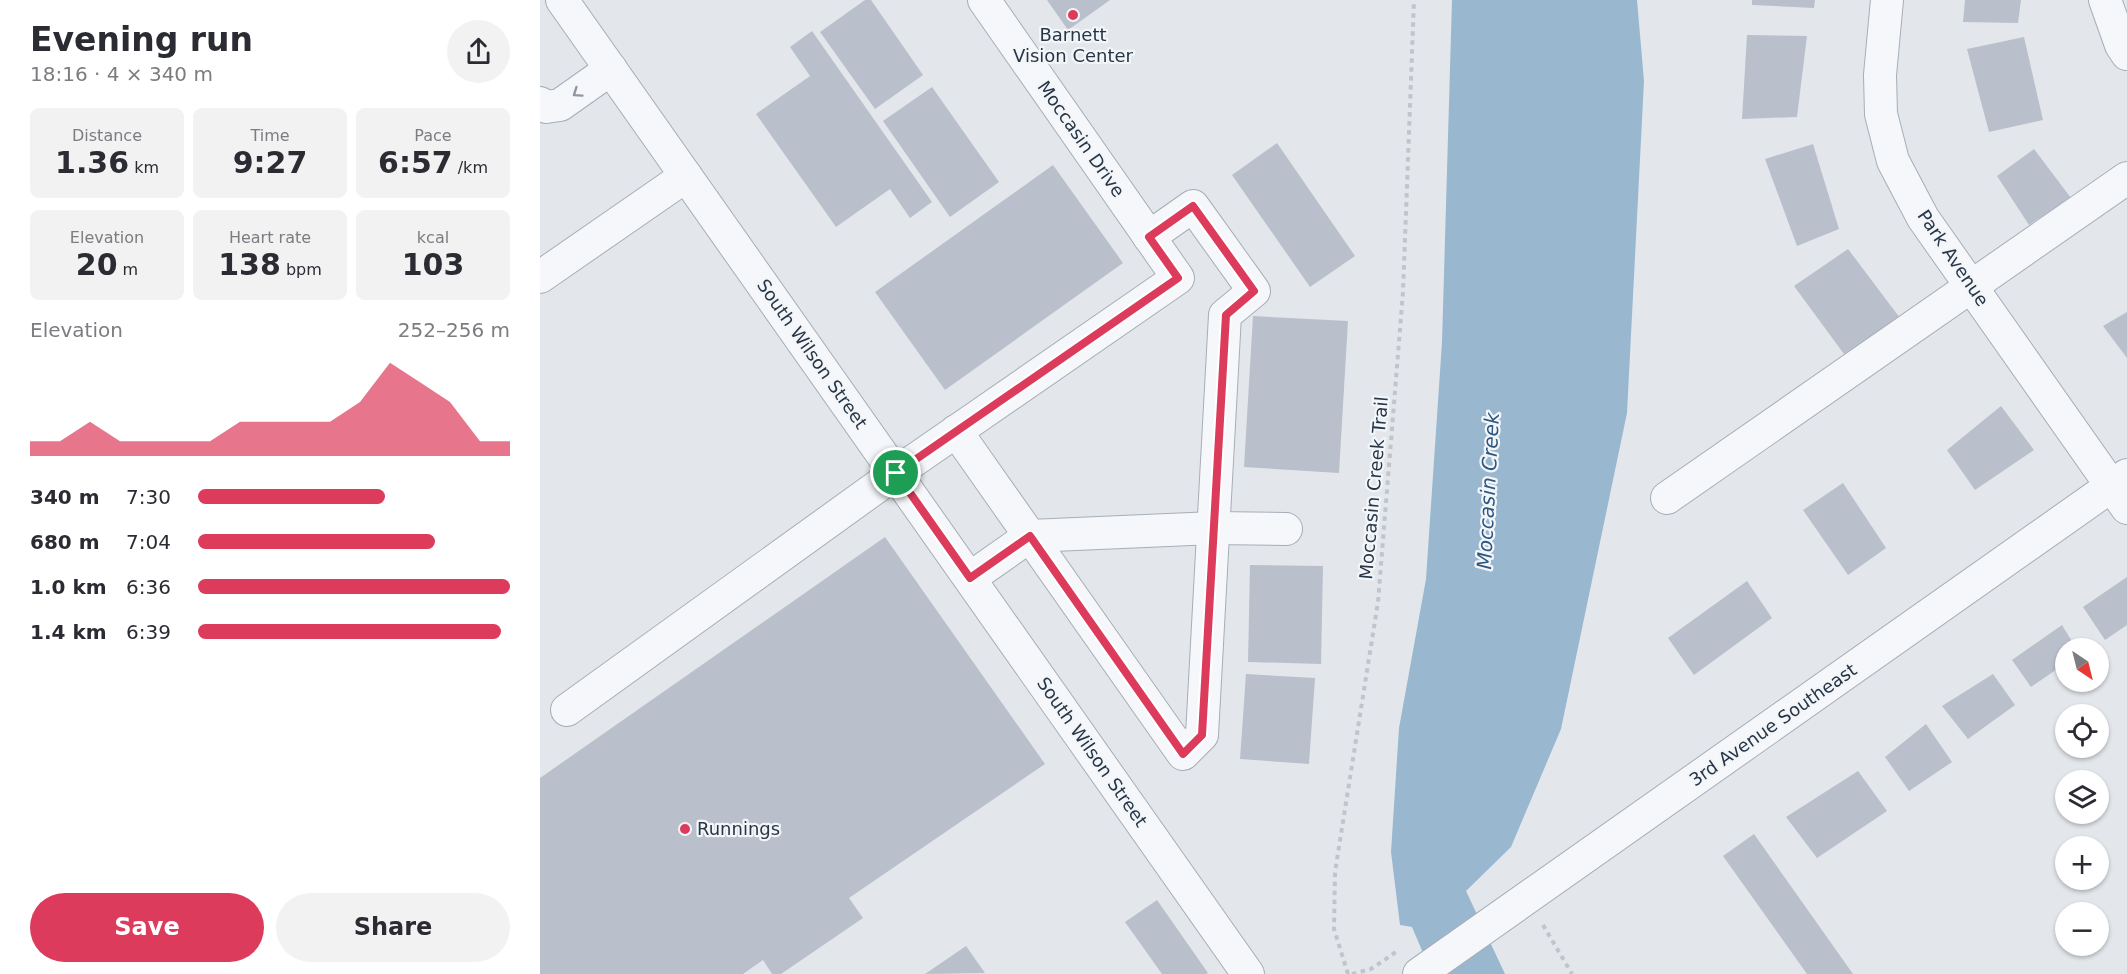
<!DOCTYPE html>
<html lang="en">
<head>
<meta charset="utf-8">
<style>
  :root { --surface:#fff; --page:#f2f2f3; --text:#2b2b33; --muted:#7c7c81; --accent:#dd3b5c }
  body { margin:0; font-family:"DejaVu Sans",sans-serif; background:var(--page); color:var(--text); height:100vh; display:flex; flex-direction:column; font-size:22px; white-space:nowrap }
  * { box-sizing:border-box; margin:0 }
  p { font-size:20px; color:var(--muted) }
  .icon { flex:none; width:33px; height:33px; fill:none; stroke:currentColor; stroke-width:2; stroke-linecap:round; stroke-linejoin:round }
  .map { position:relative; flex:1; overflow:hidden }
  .details { display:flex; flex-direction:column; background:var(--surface); width:540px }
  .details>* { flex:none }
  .needle { width:39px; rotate:145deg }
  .controls { position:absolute; left:1515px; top:638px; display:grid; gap:12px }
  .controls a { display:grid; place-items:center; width:54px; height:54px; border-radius:50%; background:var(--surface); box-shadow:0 2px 4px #0004; font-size:30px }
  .pin { position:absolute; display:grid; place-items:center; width:51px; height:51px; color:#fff; margin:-26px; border:3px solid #fff; border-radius:50%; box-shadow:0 2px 6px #0007 }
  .round { display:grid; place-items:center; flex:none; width:63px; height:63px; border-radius:32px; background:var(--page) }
  .summary { display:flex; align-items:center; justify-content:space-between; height:102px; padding:0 30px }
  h1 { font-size:33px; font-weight:700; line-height:45px }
  .metrics { display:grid; grid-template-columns:repeat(3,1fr); gap:9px; height:102px; padding:6px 30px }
  .metrics div { display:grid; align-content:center; border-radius:9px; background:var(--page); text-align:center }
  .metrics b { font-size:30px; font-weight:700 }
  .metrics small { font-size:16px; font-weight:400 }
  .metrics p { font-size:16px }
  .chart { height:168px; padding:12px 30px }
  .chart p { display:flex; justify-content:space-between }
  .chart svg { width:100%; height:108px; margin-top:6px; fill:var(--accent); opacity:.7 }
  .action { display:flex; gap:12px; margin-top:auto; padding:12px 30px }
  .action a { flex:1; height:69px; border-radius:36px; background:var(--accent); color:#fff; font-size:24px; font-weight:700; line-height:69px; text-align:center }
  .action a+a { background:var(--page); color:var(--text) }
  ul { padding:0 30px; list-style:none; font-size:20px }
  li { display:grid; grid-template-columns:96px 72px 1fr; align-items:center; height:45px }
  li i { height:15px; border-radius:8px; background:var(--accent) }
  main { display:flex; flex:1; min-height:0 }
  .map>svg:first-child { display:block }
</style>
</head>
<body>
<main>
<section class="details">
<div class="summary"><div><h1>Evening run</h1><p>18:16 · 4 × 340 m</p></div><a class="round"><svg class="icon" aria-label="share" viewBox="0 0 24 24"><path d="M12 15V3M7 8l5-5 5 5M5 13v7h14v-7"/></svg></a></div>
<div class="metrics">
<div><p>Distance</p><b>1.36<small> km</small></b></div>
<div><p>Time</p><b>9:27</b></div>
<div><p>Pace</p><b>6:57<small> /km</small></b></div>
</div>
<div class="metrics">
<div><p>Elevation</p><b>20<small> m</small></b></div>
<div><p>Heart rate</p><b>138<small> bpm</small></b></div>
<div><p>kcal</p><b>103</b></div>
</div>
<div class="chart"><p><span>Elevation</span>252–256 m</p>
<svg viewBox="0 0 160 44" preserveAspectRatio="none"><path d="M0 44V38L10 38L20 30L30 38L40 38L50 38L60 38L70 30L80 30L90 30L100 30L110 22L120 6L130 14L140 22L150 38L160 38V44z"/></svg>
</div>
<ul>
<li><b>340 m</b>7:30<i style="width:60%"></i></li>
<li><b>680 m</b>7:04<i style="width:76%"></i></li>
<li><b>1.0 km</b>6:36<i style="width:100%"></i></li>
<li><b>1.4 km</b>6:39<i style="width:97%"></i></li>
</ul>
<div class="action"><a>Save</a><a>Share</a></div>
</section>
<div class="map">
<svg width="1587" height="974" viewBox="0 0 1587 974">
  <rect width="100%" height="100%" fill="#e3e7ec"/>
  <path fill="#9ab7d0" d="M912,0H1097L1104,81L1087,413L1021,729L971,847L926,891L965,974H892L872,927L860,925L851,852L859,728L886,579L902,342Z"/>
  <g fill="#b9c0cb">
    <path d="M325,0H331L383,75L335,109L280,32Z"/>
    <path d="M507,0H570L528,30Z"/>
    <path d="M1212,0H1275L1274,8L1212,5Z"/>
    <path d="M1425,0H1481L1478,23L1423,22Z"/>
    <path d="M272,31L392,202L370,218L350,189L296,227L216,114L270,76L250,47Z"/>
    <path d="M1207,35L1267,36L1257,117L1202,119Z"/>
    <path d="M1484,37L1503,120L1449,132L1427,49Z"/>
    <path d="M392,87L459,182L410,217L343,121Z"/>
    <path d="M737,143L815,256L770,287L692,175Z"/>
    <path d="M1273,144L1299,229L1257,246L1225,159Z"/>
    <path d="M1494,149L1531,198L1489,225L1457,176Z"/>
    <path d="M513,165L583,263L405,390L335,292Z"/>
    <path d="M1308,249L1360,318L1304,354L1254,286Z"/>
    <path d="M1587,312V358L1563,326Z"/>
    <path d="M713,316L808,321L799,473L704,467Z"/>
    <path d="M1461,406L1494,450L1435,490L1407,450Z"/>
    <path d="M1303,483L1346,548L1308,575L1263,510Z"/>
    <path d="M345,537L505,764L309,898L323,918L241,974H232L223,960L203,974H0V778Z"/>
    <path d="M710,565L783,566L781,664L708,662Z"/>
    <path d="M1587,577V625L1565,640L1543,607Z"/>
    <path d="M1207,581L1232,618L1154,675L1128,638Z"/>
    <path d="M1522,625L1536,648H1526V663L1491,687L1472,660Z"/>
    <path d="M706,674L775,678L769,764L700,759Z"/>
    <path d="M1453,674L1475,705L1428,739L1402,706Z"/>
    <path d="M1386,724L1412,762L1369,791L1345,757Z"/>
    <path d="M1318,771L1347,811L1277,858L1246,817Z"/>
    <path d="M1214,834L1313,974H1267L1183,856Z"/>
    <path d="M617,900L668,973L666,974H622L585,922Z"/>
    <path d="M426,946L445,973L385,974Z"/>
  </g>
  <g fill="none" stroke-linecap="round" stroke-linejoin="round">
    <g stroke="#a7aeb7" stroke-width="34">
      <g id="minor">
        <path d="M22,0L708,974"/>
        <path d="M1347,0L1340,75L1341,114L1353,161L1383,218L1587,508"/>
        <path d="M1565,0L1581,45L1587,54"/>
        <path d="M0,103L6,107L20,105L71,69"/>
        <path d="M0,277L146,176"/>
        <path d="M416,431L643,754L662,735L685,315L714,291L653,206L609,237"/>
        <path d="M1127,498L1587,178"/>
        <path d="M430,578L490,536L674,528L746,529"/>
        <path d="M27,710L356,473L638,278L444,0"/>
        <path d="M879,974L1587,475"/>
      </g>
    </g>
    <g stroke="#c0c5cb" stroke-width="4" stroke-dasharray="4.5 4.5" stroke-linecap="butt">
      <path d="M1003,925L1032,974"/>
      <path d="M808,974L794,929L795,872L838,602L863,292L874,0"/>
      <path d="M812,974L831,969L856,952"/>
    </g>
    <use href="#minor" stroke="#f6f7fa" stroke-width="32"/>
  </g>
  <defs><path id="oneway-chevron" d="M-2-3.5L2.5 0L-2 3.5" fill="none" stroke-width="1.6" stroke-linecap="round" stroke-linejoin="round" transform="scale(1.5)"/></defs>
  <use stroke="#8f96a0" href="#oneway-chevron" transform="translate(37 93) rotate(145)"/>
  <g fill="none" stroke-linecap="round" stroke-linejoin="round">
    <g stroke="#fff" stroke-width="12">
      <path id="route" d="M653,206L714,291L686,315L662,735L643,754L490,536L430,578L356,473L638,278L609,237Z"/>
    </g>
    <use href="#route" stroke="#dd3b5c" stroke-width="8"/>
  </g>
  <g fill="#dd3b5c" stroke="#f3f6f9" stroke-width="2">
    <circle cx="533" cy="15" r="6"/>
    <circle cx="145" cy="829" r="6"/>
  </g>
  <g text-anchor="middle" stroke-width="4.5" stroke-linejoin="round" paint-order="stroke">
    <g font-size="18" fill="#283547" stroke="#f3f6f9">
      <text x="533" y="41">Barnett<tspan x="533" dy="21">Vision Center</tspan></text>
      <text x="157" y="835" text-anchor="start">Runnings</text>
    </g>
    <g font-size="18" fill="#283547" stroke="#f3f6f9">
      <text transform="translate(541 139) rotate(55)" y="6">Moccasin Drive</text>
      <text transform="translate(1413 258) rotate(56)" y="6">Park Avenue</text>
      <text transform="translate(272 354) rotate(55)" y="6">South Wilson Street</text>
      <text transform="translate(834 488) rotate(-85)" y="6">Moccasin Creek Trail</text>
      <text transform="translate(1233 725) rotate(-35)" y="6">3rd Avenue Southeast</text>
      <text transform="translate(552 752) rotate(55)" y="6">South Wilson Street</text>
    </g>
    <g font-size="20" font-style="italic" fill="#2d5680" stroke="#f3f6f9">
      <text transform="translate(948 491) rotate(-87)" y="7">Moccasin Creek</text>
    </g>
  </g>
</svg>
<div class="controls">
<a><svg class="needle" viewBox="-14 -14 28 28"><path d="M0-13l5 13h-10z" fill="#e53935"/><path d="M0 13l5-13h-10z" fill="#7c7c81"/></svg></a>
<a><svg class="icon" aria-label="locate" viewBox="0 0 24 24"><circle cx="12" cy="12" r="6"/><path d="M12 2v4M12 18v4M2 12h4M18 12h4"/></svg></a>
<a><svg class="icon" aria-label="layers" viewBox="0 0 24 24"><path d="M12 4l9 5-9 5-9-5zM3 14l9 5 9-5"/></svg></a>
<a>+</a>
<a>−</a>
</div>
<div class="pin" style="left:356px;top:473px;background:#1e9e55"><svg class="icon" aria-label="arrive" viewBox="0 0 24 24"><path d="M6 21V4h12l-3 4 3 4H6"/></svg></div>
</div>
</main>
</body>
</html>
